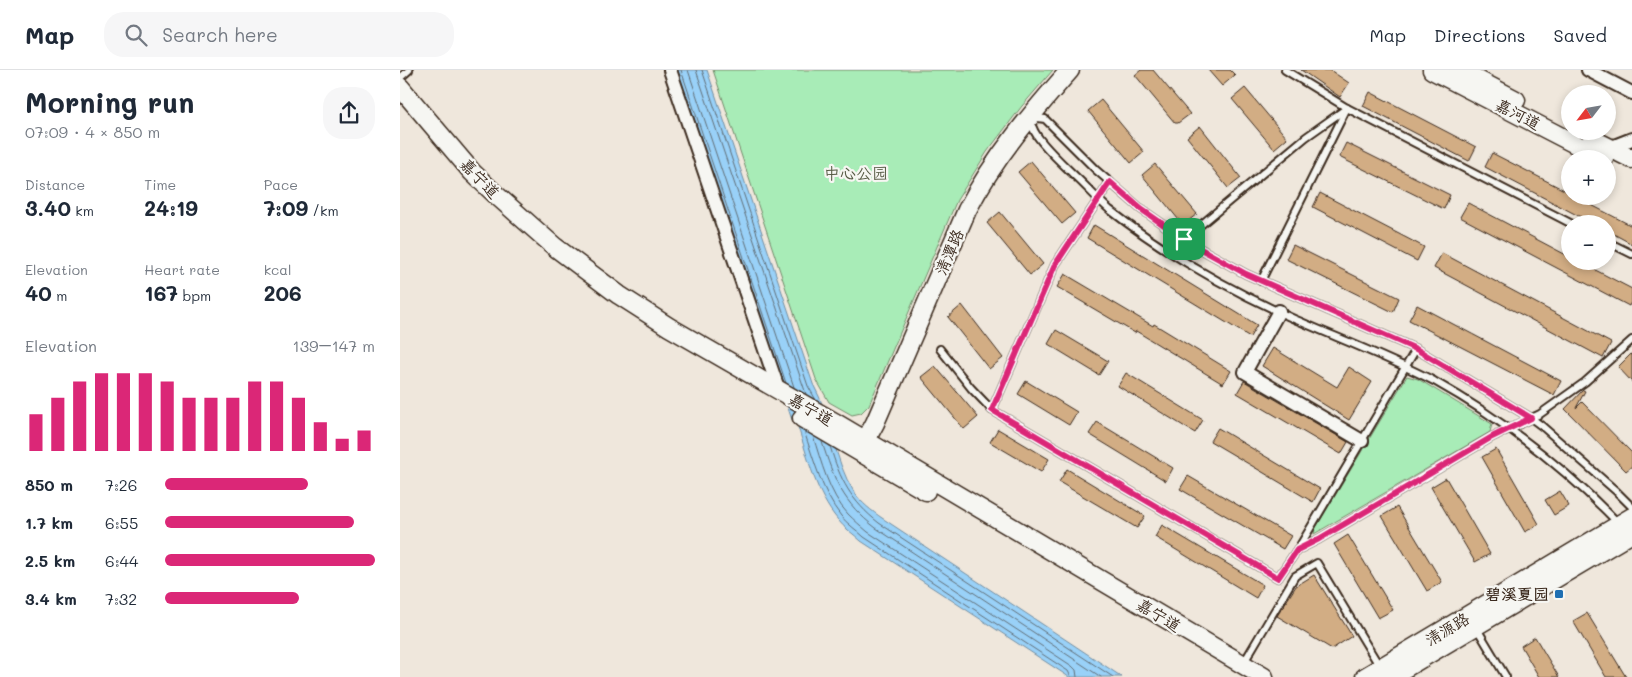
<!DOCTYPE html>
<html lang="en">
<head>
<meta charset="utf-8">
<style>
  :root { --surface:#fff; --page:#f6f6f7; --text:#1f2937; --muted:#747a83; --line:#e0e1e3; --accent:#db2777 }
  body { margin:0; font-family:Mali,"LXGW WenKai TC",sans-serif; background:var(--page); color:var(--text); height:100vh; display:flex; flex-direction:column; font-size:19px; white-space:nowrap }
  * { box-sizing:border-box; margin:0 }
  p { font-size:16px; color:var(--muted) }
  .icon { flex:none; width:28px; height:28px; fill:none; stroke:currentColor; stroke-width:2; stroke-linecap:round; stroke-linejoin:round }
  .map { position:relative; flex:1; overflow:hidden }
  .sheet { display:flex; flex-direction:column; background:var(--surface); width:400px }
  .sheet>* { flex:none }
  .needle { width:32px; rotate:239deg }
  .controls { position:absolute; left:1161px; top:15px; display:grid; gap:10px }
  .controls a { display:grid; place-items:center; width:55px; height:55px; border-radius:50%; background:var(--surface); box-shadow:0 2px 8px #0003; font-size:25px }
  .pin { position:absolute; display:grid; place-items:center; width:42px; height:42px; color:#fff; margin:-21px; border-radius:10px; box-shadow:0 2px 8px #0006 }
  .round { display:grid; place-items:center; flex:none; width:52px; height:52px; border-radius:20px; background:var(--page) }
  .head { display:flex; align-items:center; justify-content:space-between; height:85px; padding:0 25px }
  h1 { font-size:28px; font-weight:800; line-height:38px }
  .stats { display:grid; grid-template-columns:repeat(3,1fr); gap:8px; height:85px; padding:5px 25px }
  .stats div { display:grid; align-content:center }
  .stats b { font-size:21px; font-weight:800 }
  .stats small { font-size:14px; font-weight:400 }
  .stats p { font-size:14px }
  .chart { height:140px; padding:10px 25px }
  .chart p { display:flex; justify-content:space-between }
  .chart svg { width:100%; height:90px; margin-top:5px; stroke:var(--accent); stroke-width:6 }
  ul { padding:0 25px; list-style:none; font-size:16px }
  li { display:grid; grid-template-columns:80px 60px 1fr; align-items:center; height:38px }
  li i { height:12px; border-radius:6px; background:var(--accent) }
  header { display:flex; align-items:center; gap:30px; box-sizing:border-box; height:70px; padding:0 25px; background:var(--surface); border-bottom:1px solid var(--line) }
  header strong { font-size:24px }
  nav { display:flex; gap:28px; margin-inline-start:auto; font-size:18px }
  .search { width:350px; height:45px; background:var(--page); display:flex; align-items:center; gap:12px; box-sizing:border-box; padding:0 18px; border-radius:20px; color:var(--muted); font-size:19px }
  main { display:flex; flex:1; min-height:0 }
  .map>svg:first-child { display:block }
</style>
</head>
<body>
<header>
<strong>Map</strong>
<div class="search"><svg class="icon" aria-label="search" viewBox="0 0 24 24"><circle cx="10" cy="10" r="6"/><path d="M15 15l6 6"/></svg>Search here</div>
<nav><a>Map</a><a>Directions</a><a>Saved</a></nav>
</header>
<main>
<section class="sheet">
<div class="head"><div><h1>Morning run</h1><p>07:09 · 4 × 850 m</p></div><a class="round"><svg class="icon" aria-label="share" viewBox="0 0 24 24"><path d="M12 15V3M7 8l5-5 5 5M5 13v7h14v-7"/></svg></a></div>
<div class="stats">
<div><p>Distance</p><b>3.40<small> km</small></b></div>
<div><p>Time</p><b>24:19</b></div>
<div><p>Pace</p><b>7:09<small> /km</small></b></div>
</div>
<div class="stats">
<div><p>Elevation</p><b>40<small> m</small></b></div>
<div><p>Heart rate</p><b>167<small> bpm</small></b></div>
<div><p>kcal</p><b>206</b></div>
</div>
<div class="chart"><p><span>Elevation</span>139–147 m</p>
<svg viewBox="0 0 160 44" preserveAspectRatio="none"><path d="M5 44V26M15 44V18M25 44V10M35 44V6M45 44V6M55 44V6M65 44V10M75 44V18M85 44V18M95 44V18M105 44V10M115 44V10M125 44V18M135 44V30M145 44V38M155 44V34"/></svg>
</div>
<ul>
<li><b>850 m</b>7:26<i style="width:68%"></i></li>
<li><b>1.7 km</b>6:55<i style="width:90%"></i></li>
<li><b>2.5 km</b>6:44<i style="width:100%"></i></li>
<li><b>3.4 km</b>7:32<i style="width:64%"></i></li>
</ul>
</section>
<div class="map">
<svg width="1232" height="607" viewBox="0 0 1232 607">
  <rect width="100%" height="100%" fill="#efe7dc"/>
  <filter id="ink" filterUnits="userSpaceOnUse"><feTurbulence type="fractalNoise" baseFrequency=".02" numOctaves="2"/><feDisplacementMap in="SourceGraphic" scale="10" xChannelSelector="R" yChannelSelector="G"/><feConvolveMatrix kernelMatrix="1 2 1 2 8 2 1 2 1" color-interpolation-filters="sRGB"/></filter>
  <g filter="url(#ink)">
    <g fill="#a8ecb7" stroke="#728b6a">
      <path d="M313,0H653L622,36L587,82L557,130L469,335L461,343L452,345L429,332L416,309Z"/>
      <path d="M1007,306L1018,309L1092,354L1090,362L914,464L915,459Z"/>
    </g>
    <path fill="#99d1f8" stroke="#738ea1" d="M276,0H307L413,314C432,348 433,389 454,422C461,433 472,441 482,448L722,607H669L461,471C454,464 444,458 438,450C416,424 408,388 398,357L392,350Z"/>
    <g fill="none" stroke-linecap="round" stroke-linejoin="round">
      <g stroke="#616d75" stroke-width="1">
        <path d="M281,0L386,313"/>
        <path d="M288,0L394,317"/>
        <path d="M296,0L406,324"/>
        <path d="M302,0L408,316L416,330"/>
        <path d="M404,361C414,390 422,422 441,446C447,454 457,460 464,467L668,601L671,607"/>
        <path d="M413,366C421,391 429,424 448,444C454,450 461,456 468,462L672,596L676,600L677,607"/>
        <path d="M422,372C434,410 443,433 476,458L701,607"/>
        <path d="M430,376C440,410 451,431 479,453L713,607"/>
      </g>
    </g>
    <g fill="#d2ad84" stroke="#3b2a1e">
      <path d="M741,0H753L790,44L778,53H775L735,5Z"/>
      <path d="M808,0H830L835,5L822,16Z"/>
      <path d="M901,0H930L949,13L940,27Z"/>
      <path d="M845,18L887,68L874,79L832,29Z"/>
      <path d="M970,22L1076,77L1069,91L963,36Z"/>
      <path d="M701,30L744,82L731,93L688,41Z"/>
      <path d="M800,56L841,108L828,118L787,67Z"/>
      <path d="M946,73L1050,125L1044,139L939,87Z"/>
      <path d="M1092,83L1170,123V126H1174L1232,156V174L1208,161V154H1194L1085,97Z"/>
      <path d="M631,91L675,143L662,154L618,102Z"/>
      <path d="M755,94L797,144L783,155L742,105Z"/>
      <path d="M920,123L1024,177L1017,191L913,137Z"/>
      <path d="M1068,133L1170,187V191H1178L1232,219V230L1229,236L1060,147Z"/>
      <path d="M600,142L643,194L630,205L587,153Z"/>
      <path d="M694,155L857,255L850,267L687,168Z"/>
      <path d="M893,175L999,228L993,242L886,189Z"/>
      <path d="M1042,183L1211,273L1203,288L1034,198Z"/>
      <path d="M665,204L753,256L754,254L831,301L823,314L736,261L735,263L657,217Z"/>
      <path d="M562,235L603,288L589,299L548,247Z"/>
      <path d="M1017,235L1161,311L1154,325L1009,250Z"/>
      <path d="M656,260L708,291L699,305L648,274Z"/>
      <path d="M873,278L937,317L949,297L972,312L949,350L862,296Z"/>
      <path d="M1232,283V312L1218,297Z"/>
      <path d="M535,296L578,347L564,359L521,307Z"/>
      <path d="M726,303L803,350L795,363L718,316Z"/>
      <path d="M626,311L677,342L669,355L618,324Z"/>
      <path d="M844,311L948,372L941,384L837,323Z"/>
      <path d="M1183,320L1185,321L1176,338L1182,332L1232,383V396L1226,401L1165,339Z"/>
      <path d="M697,352L773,398L766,411L689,364Z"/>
      <path d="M818,358L920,419L913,432L810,371Z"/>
      <path d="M598,359L649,389L641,402L590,372Z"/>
      <path d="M1096,379L1139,454L1125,462L1082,387Z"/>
      <path d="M667,399L745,446L737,458L659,412Z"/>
      <path d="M788,406L891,466L883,479L780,419Z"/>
      <path d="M1046,408L1090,484L1075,492L1031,417Z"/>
      <path d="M1160,421L1169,436L1154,445L1145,430Z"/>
      <path d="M997,437L1042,512L1027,521L982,446Z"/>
      <path d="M762,455L863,515L856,528L755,467Z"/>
      <path d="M948,465L993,540L978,548L934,474Z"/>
      <path d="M914,505L952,566L932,579L877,546L896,516Z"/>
      <path d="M1187,543L1226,607H1206L1173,551Z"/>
      <path d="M1135,567L1159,607H1139L1121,576Z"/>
    </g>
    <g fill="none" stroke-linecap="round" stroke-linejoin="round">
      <g stroke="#3b2a1e" stroke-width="10">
        <g id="lane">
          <path d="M885,0L947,38L1172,154"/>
          <path d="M0,8L9,0"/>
          <path d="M784,169L906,67L947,38"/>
          <path d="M1208,172L1232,184"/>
          <path d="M861,211L946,40"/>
          <path d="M540,279L571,318L592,340L878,508L897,480L919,469L1092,367L1140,344L1185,312L1232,270"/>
          <path d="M592,340L655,195L710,112"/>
          <path d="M1219,454C1165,398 1102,349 1034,311C988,287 940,269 892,248C828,219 766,184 710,140C698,130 687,117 675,106C665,96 637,71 633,58C631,55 631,50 631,47L645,49L696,100L741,139L790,173L846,204L1016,279L1131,348L1143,357L1216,421L1232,437"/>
          <path d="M898,479L1016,279"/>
          <path d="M1076,557L1106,607"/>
          <path d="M843,594L895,506L917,493L980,597"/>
        </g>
      </g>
      <g stroke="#3b2a1e" stroke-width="16">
        <g id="street">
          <path d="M270,0L379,321"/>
          <path d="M1188,0L1232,23"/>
          <path d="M1209,78L1232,69"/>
          <path d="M879,241L845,302L962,371"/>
        </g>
      </g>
      <g stroke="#3b2a1e" stroke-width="21">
        <g id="secondary">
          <path d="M1032,0L1204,89"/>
          <path d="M1059,0L1116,30"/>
          <path d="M0,17L72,102L95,124L155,177L219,225L269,257L436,353L864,607"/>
          <path d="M1192,69L1232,89"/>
          <path d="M402,348L526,421"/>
          <path d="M460,381L475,353L567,140C594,88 632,43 670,0"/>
          <path d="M965,607L1232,447"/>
          <path d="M990,607L1232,463"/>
        </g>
      </g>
      <use href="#lane" stroke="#f6f6f2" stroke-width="6"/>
      <use href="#street" stroke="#f6f6f2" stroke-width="12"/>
      <use href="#secondary" stroke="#f6f6f2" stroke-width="18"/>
    </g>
  </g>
  <g fill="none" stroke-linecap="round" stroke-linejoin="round" filter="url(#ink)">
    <g stroke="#fff" stroke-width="10">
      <path id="route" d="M710,112L741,139L790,173L846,204L1016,279L1131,348L1092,367L919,469L897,480L878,508L592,340L655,195Z"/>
    </g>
    <use href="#route" stroke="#db2777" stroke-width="6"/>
  </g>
  <rect fill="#1f6fb2" stroke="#f6f6f2" stroke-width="2" x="1154" y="519" width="10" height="10" rx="2.5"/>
  <g text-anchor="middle" stroke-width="4.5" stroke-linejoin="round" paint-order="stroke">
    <g font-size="16" fill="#3b2a1e" stroke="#f6f6f2">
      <text transform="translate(1118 44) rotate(27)" y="6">嘉河道</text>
      <text transform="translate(80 108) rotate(46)" y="6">嘉宁道</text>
      <text transform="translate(549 182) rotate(-67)" y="6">清潭路</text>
      <text transform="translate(411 339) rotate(30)" y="6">嘉宁道</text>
      <text transform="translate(759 545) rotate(31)" y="6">嘉宁道</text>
      <text transform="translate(1047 559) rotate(-31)" y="6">清源路</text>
    </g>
    <g font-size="16" fill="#565a44" stroke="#f6f6f2">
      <text x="456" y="109">中心公园</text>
    </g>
    <g font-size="16" font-weight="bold" fill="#3b2a1e" stroke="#f6f6f2" text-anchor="end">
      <text x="1149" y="530">碧溪夏园</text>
    </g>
  </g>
</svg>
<div class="controls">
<a><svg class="needle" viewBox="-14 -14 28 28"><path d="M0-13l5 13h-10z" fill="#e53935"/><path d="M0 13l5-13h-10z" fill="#747a83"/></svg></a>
<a>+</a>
<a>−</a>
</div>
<div class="pin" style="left:784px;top:169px;background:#1e9e55"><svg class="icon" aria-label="arrive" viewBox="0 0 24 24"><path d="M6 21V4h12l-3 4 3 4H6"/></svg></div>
</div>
</main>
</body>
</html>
